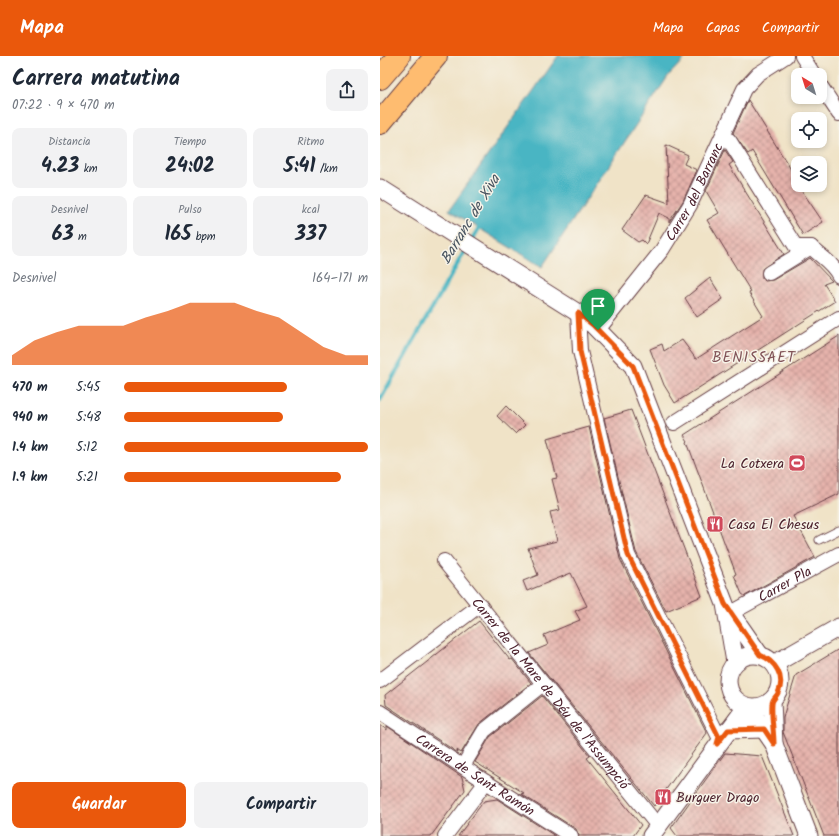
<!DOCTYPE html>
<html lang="es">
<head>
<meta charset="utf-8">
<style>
  :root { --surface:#fff; --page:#f2f2f3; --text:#1f2937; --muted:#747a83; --accent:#ea580c }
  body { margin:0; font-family:Kalam,sans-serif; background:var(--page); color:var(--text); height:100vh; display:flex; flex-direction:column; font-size:15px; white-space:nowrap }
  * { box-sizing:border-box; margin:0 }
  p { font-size:13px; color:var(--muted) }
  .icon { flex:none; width:22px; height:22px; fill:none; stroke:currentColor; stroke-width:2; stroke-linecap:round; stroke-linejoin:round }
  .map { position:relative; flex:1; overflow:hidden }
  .side { display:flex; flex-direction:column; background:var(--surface); width:380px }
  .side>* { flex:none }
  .needle { width:26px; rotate:322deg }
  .buttons { position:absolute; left:411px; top:12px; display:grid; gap:8px }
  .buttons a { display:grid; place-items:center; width:36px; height:36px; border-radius:8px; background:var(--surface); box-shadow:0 2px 6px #0003; font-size:20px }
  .pin { position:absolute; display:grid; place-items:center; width:34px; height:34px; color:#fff; margin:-41px -17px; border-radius:50% 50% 50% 0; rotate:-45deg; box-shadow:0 0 4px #0007 }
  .pin .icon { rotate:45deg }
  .round { display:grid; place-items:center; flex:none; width:42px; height:42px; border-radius:8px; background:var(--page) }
  .overview { display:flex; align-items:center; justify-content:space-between; height:68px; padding:0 12px }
  h1 { font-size:22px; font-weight:800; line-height:30px }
  .metrics { display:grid; grid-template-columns:repeat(3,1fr); gap:6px; height:68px; padding:4px 12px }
  .metrics div { display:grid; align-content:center; border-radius:8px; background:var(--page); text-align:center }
  .metrics b { font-size:20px; font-weight:800 }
  .metrics small { font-size:11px; font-weight:400 }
  .metrics p { font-size:11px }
  .chart { height:112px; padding:8px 12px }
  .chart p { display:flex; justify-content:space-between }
  .chart svg { width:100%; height:72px; margin-top:4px; fill:var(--accent); opacity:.7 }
  .primary-button { display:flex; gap:8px; margin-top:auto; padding:8px 12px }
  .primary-button a { flex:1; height:46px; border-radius:8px; background:var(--accent); color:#fff; font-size:16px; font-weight:800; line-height:46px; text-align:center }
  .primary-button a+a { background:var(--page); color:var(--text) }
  ul { padding:0 12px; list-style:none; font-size:13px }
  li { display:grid; grid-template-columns:64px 48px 1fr; align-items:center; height:30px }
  li i { height:10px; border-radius:5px; background:var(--accent) }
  header { display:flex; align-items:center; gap:24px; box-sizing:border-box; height:56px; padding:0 20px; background:var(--accent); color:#fff }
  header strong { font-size:19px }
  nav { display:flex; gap:22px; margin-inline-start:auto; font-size:14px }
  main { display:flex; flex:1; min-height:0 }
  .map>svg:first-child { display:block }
</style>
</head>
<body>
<header>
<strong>Mapa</strong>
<nav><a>Mapa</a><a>Capas</a><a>Compartir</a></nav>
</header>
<main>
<section class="side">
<div class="overview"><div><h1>Carrera matutina</h1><p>07:22 · 9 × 470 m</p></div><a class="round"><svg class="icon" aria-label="share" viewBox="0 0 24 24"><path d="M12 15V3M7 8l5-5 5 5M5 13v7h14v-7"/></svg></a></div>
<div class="metrics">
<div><p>Distancia</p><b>4.23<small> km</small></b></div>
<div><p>Tiempo</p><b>24:02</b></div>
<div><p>Ritmo</p><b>5:41<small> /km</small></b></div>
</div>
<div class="metrics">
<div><p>Desnivel</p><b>63<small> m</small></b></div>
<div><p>Pulso</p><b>165<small> bpm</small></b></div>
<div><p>kcal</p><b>337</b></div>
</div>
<div class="chart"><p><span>Desnivel</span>164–171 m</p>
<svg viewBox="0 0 160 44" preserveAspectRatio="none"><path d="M0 44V38L10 29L20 24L30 20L40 20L50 20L60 15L70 11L80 6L90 6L100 6L110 11L120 15L130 24L140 33L150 38L160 38V44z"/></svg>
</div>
<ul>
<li><b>470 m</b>5:45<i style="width:67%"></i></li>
<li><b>940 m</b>5:48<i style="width:65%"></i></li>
<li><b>1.4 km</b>5:12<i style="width:100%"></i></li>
<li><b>1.9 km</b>5:21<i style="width:89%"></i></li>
</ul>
<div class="primary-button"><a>Guardar</a><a>Compartir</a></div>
</section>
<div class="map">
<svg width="459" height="780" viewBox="0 0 459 780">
  <defs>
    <pattern id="building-cross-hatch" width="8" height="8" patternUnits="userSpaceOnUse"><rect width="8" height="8" fill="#e6b3ac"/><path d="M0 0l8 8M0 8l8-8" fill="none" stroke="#bc918c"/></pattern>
  </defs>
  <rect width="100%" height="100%" fill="#f7f3e8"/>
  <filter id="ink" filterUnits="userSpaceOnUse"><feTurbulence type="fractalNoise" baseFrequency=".025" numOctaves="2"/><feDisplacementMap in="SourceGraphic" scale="8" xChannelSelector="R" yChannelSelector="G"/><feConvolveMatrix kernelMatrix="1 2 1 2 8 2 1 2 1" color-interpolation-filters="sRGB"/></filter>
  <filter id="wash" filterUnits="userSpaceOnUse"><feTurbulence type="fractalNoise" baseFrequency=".012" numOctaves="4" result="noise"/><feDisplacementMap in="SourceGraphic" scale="16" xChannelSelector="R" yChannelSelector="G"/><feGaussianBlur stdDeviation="0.9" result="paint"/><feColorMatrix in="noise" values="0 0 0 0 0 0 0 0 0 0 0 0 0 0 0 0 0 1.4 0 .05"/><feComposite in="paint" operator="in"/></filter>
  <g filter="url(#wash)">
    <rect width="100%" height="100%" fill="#f0e3c7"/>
    <path fill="#48b5c3" stroke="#496a77" d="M178,0H307L289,19L162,211L69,154Z"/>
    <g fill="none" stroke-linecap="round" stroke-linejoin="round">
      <g stroke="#48b5c3" stroke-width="4.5">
        <path d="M91,185L102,167"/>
        <path d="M0,344L87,191"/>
      </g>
    </g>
    <g id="blocks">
      <g fill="url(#building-cross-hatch)">
        <path d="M368,44L410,112L418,129L443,166L423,179L372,95L368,98L353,77Z"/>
        <path d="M286,89L308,99L304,108L317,114L303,145L289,166V162L279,157L266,188L262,184L258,186L242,174L266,139L289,147Z"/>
        <path d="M345,94L353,106L349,109L404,198L382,213V222L385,225L393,224L430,202L452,225L444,228L455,245L295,347L284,329L270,293L282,288L284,295L302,284L316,303L383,260L369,237L371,236L327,164L339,157L326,135Z"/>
        <path d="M330,222L343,243L317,261L305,242Z"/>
        <path d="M459,280V438L413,460L435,501L365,540L362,538L354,519L356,518L307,386L308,385L304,379Z"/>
        <path d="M126,350L145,369L136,378L117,360Z"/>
        <path d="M251,354L322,540L286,555L256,496L224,362Z"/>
        <path d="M209,371L240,503L327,677L274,750L149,597L168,589L164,579L200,564L195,555L207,550L191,517L147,535L143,525L158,519L148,492L177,485L170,456L180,454L172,423L177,422L167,383Z"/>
        <path d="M99,565L130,604L132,603L151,627L99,668L81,697L77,694L78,697L6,649L5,639Z"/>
        <path d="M459,593V780H444L403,676V661L416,619Z"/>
        <path d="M162,640L210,700L207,702L261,769L253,780H199L196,773L141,738L144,737L95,706L110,681Z"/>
        <path d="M0,669L7,674V670L82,721L85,734L51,780H0Z"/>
        <path d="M345,697L382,700L414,780H297L291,772Z"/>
        <path d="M117,743L175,780H78L104,745Z"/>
      </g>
    </g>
  </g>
  <g filter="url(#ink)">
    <use href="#blocks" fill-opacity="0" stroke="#633c42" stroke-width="1"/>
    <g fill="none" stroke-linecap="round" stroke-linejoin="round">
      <g stroke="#633c42" stroke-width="9">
        <path id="service" d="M439,484L459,474"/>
      </g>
      <g stroke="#633c42" stroke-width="16">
        <g id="minor">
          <path d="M422,0L434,19"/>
          <path d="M440,29L459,58"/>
          <path d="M349,84L416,191H431C441,201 453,207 459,220"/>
          <path d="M389,217L431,191"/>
          <path d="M198,257L200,295L248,499L339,681"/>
          <path id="s1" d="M218,274L282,194L310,149L364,33L378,18L406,0"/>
          <path d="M294,367L459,262"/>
          <path id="s2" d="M64,505L278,770"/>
          <path id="s3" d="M351,557L459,498"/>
          <path d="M0,625L100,549"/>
          <path id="s4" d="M0,656L106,726L191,780"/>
          <path d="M83,710L104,675L163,628"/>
          <path d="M65,780L106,726"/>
        </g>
      </g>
      <g stroke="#633c42" stroke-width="19">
        <g id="tertiary">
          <path d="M0,132L198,257L213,269L253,310L345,548L355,606"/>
          <path d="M348,553L380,599"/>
          <circle cx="374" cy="625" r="26"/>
          <path d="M394,608L459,571"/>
          <path d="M392,645L394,688"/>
          <path d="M369,652L394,688L429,780"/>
          <path d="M348,674L384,673"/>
          <path d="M271,780L366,651"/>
        </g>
      </g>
      <g stroke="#633c42" stroke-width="24">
        <g id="motorway">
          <path d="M0,22L19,0"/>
          <path d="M0,67L56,0"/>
        </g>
      </g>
      <use href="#service" stroke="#fff" stroke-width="7"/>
      <use href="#minor" stroke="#fff" stroke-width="14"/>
      <use href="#tertiary" stroke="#fff" stroke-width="17"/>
      <use href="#motorway" stroke="#febc70" stroke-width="22"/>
    </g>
  </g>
  <g fill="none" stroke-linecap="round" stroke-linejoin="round" filter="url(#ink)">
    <g stroke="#fff" stroke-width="8">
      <path id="route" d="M198,257L213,269L253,310L345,548L380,599C395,605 406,621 398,637C396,641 392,643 392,648C391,661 394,675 394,688L384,673L348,674L337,688L339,681L248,499L200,295Z"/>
    </g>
    <use href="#route" stroke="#ea580c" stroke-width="5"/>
  </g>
  <defs>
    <g id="stadium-square" transform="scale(0.9)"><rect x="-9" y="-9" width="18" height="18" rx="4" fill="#d1495b" stroke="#f7f3e8"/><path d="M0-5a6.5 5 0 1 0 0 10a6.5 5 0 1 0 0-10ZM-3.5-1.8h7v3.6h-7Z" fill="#fff"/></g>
    <g id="restaurant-square" transform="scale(0.9)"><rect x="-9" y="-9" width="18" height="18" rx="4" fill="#d1495b" stroke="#f7f3e8"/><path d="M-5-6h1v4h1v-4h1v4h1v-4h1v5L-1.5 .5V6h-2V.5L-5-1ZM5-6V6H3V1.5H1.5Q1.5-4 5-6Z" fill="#fff"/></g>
  </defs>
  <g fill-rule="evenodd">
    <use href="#stadium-square" x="417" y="407"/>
    <use href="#restaurant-square" x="335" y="468"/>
    <use href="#restaurant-square" x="283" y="741"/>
  </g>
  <g text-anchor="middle" stroke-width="3" stroke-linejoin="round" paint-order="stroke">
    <g font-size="14" fill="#4a1f2b" stroke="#f7f3e8">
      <text dy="5" stroke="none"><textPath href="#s1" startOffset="169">Carrer del Barranc</textPath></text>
      <text dy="5" stroke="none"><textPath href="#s3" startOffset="61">Carrer Pla</textPath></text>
      <text dy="5" stroke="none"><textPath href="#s2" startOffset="170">Carrer de la Mare de Déu de l'Assumpció</textPath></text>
      <text dy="5" stroke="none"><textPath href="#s4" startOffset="114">Carrera de Sant Ramón</textPath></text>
    </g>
    <g font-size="14" fill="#4a1f2b" stroke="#f7f3e8" text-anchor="start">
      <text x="404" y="412" text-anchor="end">La Cotxera</text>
      <text x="348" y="473">Casa El Chesus</text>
      <text x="296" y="746">Burguer Drago</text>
    </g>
    <g font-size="15" font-style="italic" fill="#495460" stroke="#f7f3e8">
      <text transform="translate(90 163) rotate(-59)" y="5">Barranc de Xiva</text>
    </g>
    <g font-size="15" letter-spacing="1" fill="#815358" stroke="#f7f3e8">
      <text x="374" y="306">BENISSAET</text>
    </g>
  </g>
</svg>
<div class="buttons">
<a><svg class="needle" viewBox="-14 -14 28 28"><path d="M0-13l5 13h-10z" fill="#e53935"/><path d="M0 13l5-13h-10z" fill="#747a83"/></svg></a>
<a><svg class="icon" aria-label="locate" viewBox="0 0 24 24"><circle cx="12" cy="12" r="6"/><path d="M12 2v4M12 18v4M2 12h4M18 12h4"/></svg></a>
<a><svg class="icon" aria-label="layers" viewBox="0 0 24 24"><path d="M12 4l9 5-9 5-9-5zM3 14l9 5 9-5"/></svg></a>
</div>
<div class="pin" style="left:218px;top:274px;background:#1e9e55"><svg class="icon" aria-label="arrive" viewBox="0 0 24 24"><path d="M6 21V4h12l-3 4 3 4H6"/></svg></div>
</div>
</main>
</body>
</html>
